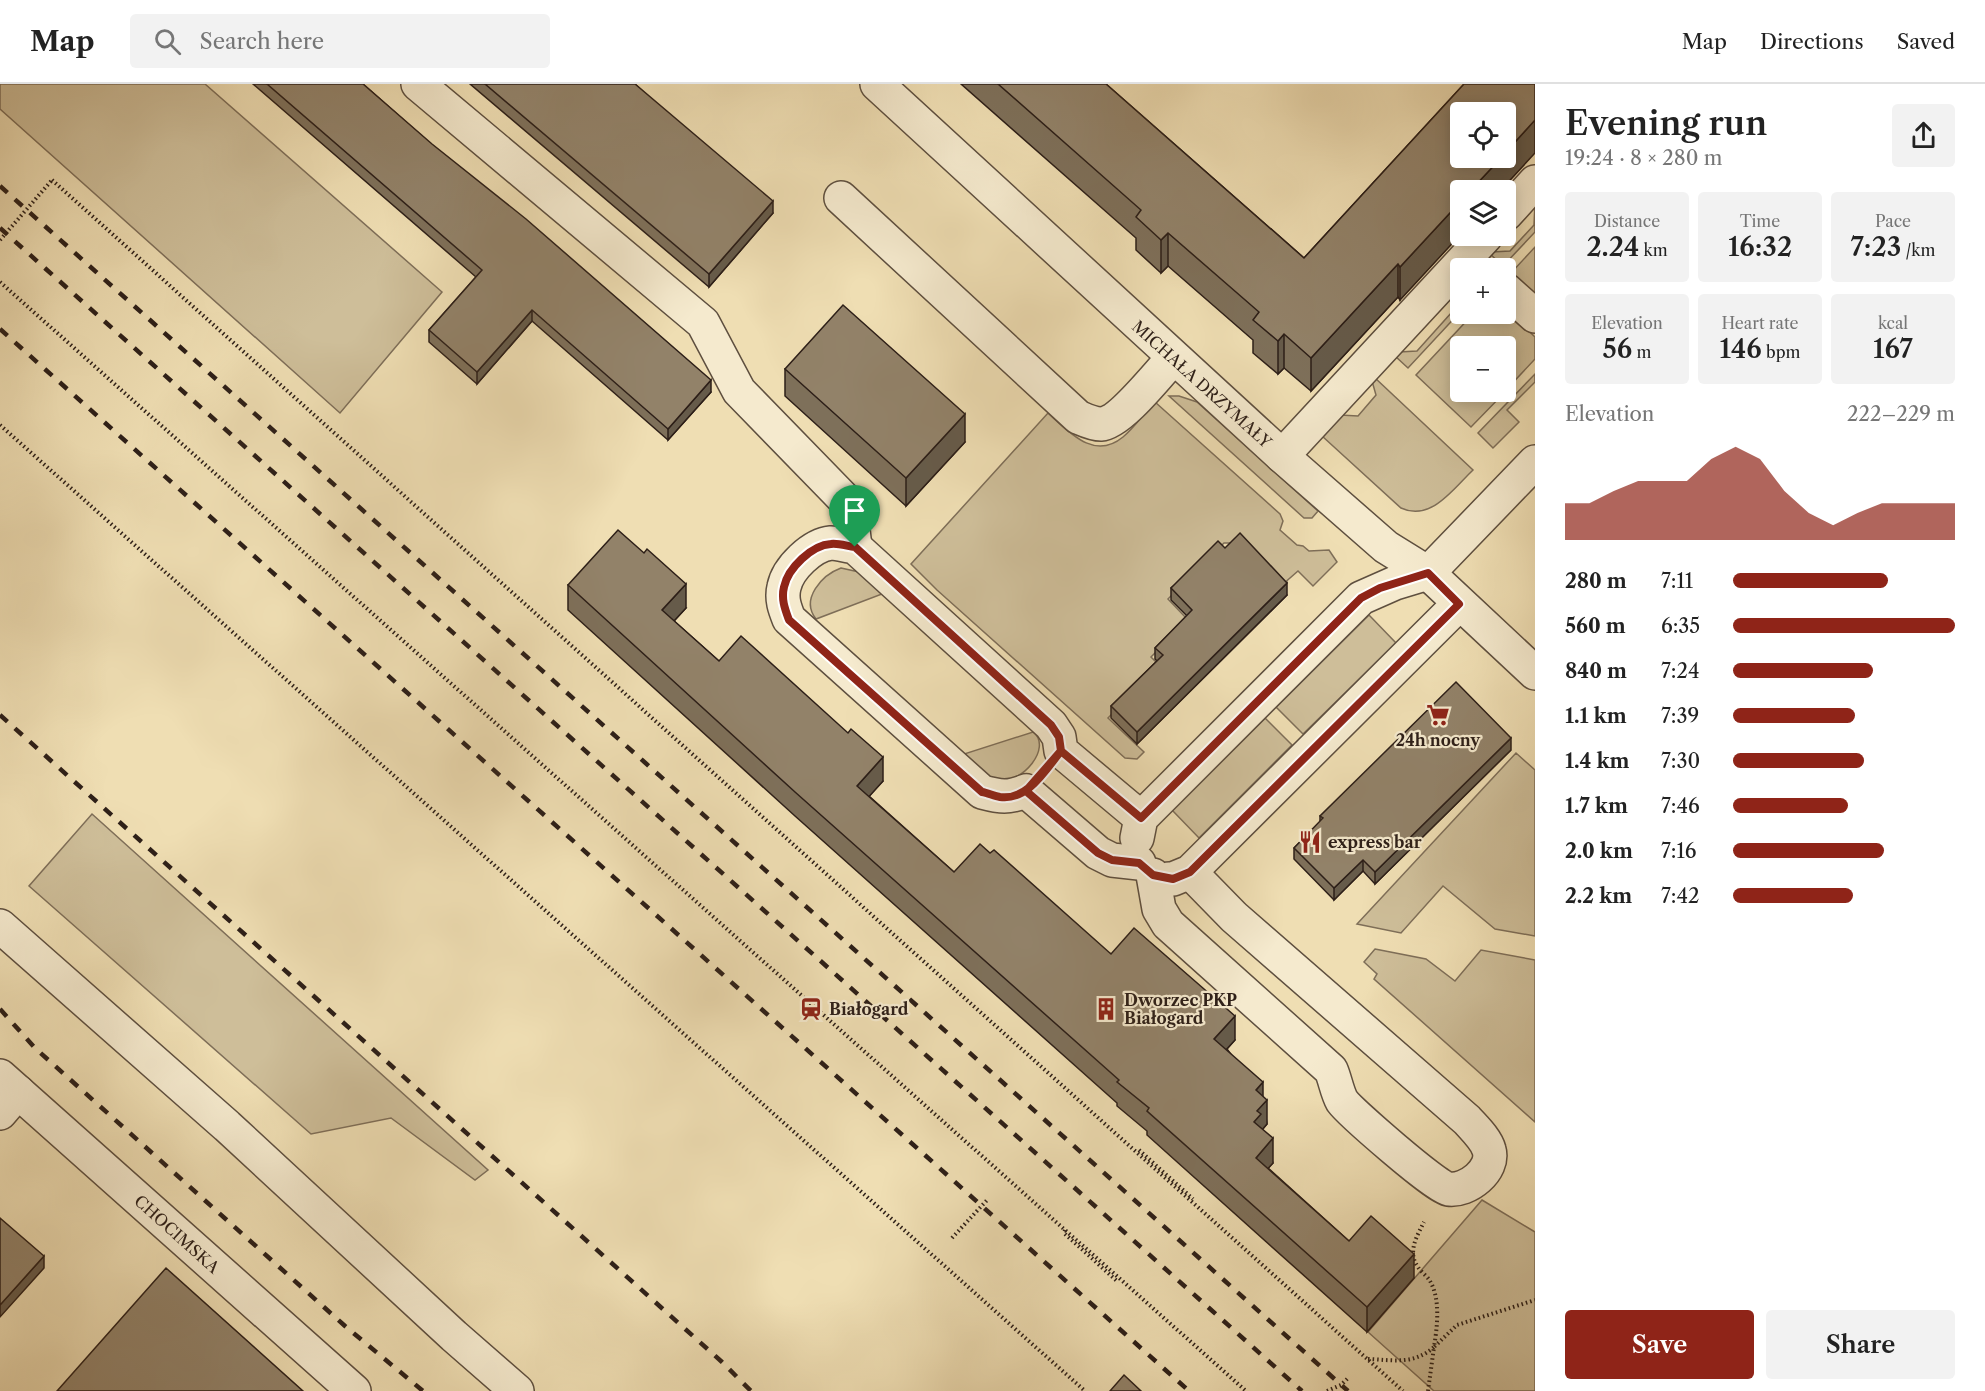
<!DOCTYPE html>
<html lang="en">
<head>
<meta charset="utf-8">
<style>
  :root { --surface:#fff; --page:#f2f2f2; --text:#222; --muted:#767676; --line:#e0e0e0; --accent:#8f2418 }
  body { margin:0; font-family:"Libre Caslon Text",serif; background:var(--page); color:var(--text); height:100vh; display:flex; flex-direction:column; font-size:22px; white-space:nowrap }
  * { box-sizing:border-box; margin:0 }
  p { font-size:20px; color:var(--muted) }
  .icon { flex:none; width:33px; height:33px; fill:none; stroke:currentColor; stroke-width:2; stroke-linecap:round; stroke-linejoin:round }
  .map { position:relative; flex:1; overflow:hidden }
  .panel { display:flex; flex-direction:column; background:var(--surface); width:450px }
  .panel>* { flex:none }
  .controls { position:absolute; left:1450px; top:18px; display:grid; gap:12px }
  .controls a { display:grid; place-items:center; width:66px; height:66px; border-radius:6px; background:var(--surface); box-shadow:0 3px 15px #0003; font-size:30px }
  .pin { position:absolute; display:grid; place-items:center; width:51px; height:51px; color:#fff; margin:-62px -26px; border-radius:50% 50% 50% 0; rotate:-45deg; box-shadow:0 0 6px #0007 }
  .pin .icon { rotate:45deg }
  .round { display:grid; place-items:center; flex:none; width:63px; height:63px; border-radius:6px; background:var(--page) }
  .headline { display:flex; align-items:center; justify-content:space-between; height:102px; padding:0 30px }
  h1 { font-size:33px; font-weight:600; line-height:45px }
  .figures { display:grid; grid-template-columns:repeat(3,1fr); gap:9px; height:102px; padding:6px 30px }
  .figures div { display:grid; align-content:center; border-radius:6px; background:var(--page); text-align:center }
  .figures b { font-size:26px; font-weight:600 }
  .figures small { font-size:16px; font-weight:400 }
  .figures p { font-size:16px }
  .chart { height:168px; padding:12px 30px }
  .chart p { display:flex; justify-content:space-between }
  .chart svg { width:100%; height:108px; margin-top:6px; fill:var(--accent); opacity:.7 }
  .button { display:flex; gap:12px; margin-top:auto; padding:12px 30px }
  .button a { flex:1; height:69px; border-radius:6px; background:var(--accent); color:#fff; font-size:24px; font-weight:600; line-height:69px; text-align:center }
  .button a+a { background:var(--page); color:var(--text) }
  ul { padding:0 30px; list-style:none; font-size:20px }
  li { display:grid; grid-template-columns:96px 72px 1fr; align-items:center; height:45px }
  li i { height:15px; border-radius:8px; background:var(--accent) }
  header { display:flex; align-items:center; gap:36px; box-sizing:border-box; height:84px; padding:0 30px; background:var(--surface); border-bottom:2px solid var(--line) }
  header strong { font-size:28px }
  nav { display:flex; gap:33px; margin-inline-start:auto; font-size:21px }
  .search { width:420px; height:54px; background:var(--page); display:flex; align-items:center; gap:15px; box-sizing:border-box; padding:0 21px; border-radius:6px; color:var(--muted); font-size:22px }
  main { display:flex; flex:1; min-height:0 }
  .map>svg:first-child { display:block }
</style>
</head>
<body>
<header>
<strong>Map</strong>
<div class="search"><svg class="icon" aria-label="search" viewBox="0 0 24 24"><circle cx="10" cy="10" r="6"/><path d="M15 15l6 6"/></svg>Search here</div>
<nav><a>Map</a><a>Directions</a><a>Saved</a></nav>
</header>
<main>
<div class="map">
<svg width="1535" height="1307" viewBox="0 0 1535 1307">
  <rect width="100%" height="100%" fill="#efdeb3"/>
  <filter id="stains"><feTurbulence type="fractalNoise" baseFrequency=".00333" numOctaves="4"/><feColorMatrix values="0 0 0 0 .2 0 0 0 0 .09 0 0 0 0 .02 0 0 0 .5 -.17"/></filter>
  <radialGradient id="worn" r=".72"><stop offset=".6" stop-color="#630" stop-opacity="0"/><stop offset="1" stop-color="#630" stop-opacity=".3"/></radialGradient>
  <g fill="#cebe99" stroke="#7e6e58" stroke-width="1.5">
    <path d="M0,0H205L442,208L340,329L0,25Z"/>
    <path d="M1535,119V148L1503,182L1489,169L1491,168L1510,167L1534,141Z"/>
    <path d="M1535,163V212L1511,189Z"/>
    <path d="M1461,218V227L1408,284L1395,272L1399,268L1417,267Z"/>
    <path d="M1506,225L1535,253V275L1506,306V262H1461V308H1505L1471,343L1416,291L1473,230H1506Z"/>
    <path d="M1535,290V298L1507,326L1519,338L1493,364L1478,349Z"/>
    <path d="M1374,293L1473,386C1453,405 1431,438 1401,424L1322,352L1340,331L1358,332L1376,311L1372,297Z"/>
    <path d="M1169,312H1179L1197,318L1318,427L1312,434H1304Z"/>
    <path d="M1155,318L1280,430L1283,437L1280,446L1297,461L1303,462L1309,467L1329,466L1337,478L1313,502L1298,487L1282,501L1242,459H1224L1168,515L1188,536L1151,573L1160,582L1108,634L1144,668L1137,675L1125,674L937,506L911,480L1048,329C1069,348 1094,377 1123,353C1135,343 1144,329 1155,318Z"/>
    <path d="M841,484L859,488L882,510L816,535C800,515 822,491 841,484Z"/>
    <path d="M1369,531L1396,559L1303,650L1276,623Z"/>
    <path d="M1265,634L1292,661L1199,754L1172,726Z"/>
    <path d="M1033,648C1053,663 1022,701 998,696C986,694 972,679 964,670Z"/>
    <path d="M1516,669L1535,686V852L1495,845L1443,802L1401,849L1357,840Z"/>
    <path d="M92,730L488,1086L475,1096L391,1034L311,1050L29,802Z"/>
    <path d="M1375,865L1426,875L1455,897L1481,866L1535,876V1038L1374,895L1377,890L1364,878Z"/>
    <path d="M1482,1116L1535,1148V1307H1434L1368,1248Z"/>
  </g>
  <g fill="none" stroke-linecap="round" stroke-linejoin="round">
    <g stroke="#5e4f3f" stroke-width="36">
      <g id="minor">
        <path d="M418,0L703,239L739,307L850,421L855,463"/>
        <path d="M877,0L1282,372L1386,463L1428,489L1535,589"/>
        <path d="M841,114L1078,333C1085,336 1093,340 1101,340C1120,339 1159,289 1173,274"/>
        <path d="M1506,130L1535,98"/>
        <path d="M1506,206L1535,232"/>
        <path d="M1282,372L1486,152"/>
        <path d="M1428,489L1535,378"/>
        <path d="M1137,754L1141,734L1361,514L1395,499L1428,489"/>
        <path d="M1139,779L1112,776L1098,769L1026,707C1008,714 1001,713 982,708L789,535C785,525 781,515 784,503C788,484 812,461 831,459C838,459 847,462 855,463L1051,641L1059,653L1061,667L1141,734"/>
        <path d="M1153,791L1159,825L1168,840L1331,986C1335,995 1337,1008 1342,1017C1350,1028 1437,1104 1448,1105C1467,1108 1495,1086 1489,1066C1486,1055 1474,1044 1467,1036L1234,833L1190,788"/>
        <path d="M1169,795H1173L1190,788L1459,520"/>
        <path d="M0,842L227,1042L454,1252L517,1307"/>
        <path d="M0,992L354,1307"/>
        <path d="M0,1029L18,1008"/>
      </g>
    </g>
    <g stroke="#2d1f18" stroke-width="4" stroke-dasharray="1.5 3" stroke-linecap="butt">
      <path d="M52,96L1403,1307"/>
      <path d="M0,198L1246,1307"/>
      <path d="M0,341L1085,1307"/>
      <path d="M1139,1066L1193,1115"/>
      <path d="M1065,1146L1064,1149L1118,1198"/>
      <path d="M952,1154L988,1115"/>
      <path d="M1368,1275C1393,1276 1414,1281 1434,1263C1437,1244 1441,1216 1430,1197C1427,1192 1421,1188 1418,1183C1407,1168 1417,1152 1424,1138"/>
      <path d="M1327,1307L1341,1301L1349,1293"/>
      <path d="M1428,1307L1434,1263L1457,1241L1535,1216"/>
    </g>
    <use href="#minor" stroke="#f5eace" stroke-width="33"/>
    <g stroke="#2d1f18" stroke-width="4.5" stroke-dasharray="10 10" stroke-linecap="butt">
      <path d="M0,102L1348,1307"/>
      <path d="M0,144L1302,1307"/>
      <path d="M0,245L1189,1307"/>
      <path d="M0,631L722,1278L751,1307"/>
      <path d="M0,925L35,964L345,1242L423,1307"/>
    </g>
    <path stroke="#2d1f18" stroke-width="4" stroke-dasharray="1.5 3" stroke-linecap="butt" d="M0,156L52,96"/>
  </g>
  <g fill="#7e705a" stroke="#2d1f18" stroke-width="1.5">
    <path d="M253,0H363L711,308L668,356L532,237L477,300L429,258V246L476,193Z"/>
    <path d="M470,0H635L773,129L709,203Z"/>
    <path d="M961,0H1106L1304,174L1464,0L1400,216L1398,213L1311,307L1284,284L1278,290L1253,269V256L1168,182L1161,189L1136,166V154Z"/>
    <path d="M785,285L965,358L906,422L785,312Z"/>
    <path d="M1225,464L1287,511L1137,660L1111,634V622L1157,577L1155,575V564L1187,532L1171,516V504Z"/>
    <path d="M568,501L686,524L674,537L719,577L883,697L869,712L954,788L1111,870L1235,956L1227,965L1263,1013L1267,1040L1262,1046L1273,1079L1268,1084L1349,1157L1414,1194L1367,1248L1147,1051V1047L1117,1022V1019L795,732L568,526Z"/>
    <path d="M1511,666L1375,800L1363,787L1334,816L1294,775V764L1320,738V732Z"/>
  </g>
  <g fill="#665b4a" stroke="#2d1f18" stroke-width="1.5">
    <path d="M1535,36V69L1501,106H1471L1501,74H1506V68Z"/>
    <path d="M773,117V129L709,203V190Z"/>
    <path d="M1461,117V150L1400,216V183Z"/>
    <path d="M1168,149V182L1161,189V156Z"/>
    <path d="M1398,180V213L1311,307V274Z"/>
    <path d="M532,226V237L477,300V288Z"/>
    <path d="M1284,250V284L1278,290V257Z"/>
    <path d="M711,296V308L668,356V345Z"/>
    <path d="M965,330V358L906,422V394Z"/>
    <path d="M1287,499V511L1137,660V648Z"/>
    <path d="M686,500V524L662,550V526Z"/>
    <path d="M1511,654V666L1375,800V788Z"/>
    <path d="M883,673V697L857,726V702Z"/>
    <path d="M1363,776V787L1334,816V804Z"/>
    <path d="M1235,932V956L1214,979V955Z"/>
    <path d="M1263,998V1020L1267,1016V1040L1261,1047L1254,1038L1256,1006Z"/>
    <path d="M1273,1054V1079L1256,1098V1074Z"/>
    <path d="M1414,1170V1194L1367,1248V1223Z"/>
    <path d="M44,1172V1184L0,1233V1221Z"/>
  </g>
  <g fill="#928269" stroke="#2d1f18" stroke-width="1.5">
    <path d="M267,0H363L432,60L526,135L711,296L668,345L532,226L477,288L429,246L482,186Z"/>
    <path d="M485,0H635L773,117L709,190Z"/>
    <path d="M998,0H1106L1304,174L1464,0H1535V36L1506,68V28H1461V74H1501L1471,106H1461V117L1400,183L1398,180L1311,274L1284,250L1278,257L1253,236L1259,228L1168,149L1161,156L1136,133L1141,126Z"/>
    <path d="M843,221L965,330L906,394L785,285Z"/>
    <path d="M618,446L644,469L647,465L686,500L662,526L719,577L741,552L848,649L851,645L883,673L857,702L954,788L980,760L990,769L994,766L1111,870L1134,844L1235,932L1214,955L1263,998L1256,1006L1267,1016L1257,1027L1261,1030L1254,1038L1273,1054L1256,1074L1349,1157L1371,1132L1414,1170L1367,1223L1147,1027L1149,1024L1117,998L1119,996L795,708L568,501Z"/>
    <path d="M1240,449L1287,499L1137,648L1111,622L1163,571L1155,564L1192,526L1171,504L1218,457L1225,464Z"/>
    <path d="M1456,598L1511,654L1375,788L1363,776L1334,804L1294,764L1323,734L1320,732Z"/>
    <path d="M0,1134L44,1172L0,1221Z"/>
    <path d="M166,1184L303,1307H57Z"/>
    <path d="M1124,1291L1141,1307H1110Z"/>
  </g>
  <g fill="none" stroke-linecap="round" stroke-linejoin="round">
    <g stroke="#fff" stroke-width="12">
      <path id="route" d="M855,463C847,462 838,459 831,460C812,461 788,484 784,503C781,515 785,525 789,536L982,708C988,709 994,712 1000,713C1028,717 1046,685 1061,667L1141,734L1361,514L1380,504L1428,489L1459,520L1190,788L1173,795L1153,791L1139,779L1112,776L1098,769L1026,707L1061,667L1059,653L1051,641L855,463"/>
    </g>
    <use href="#route" stroke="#8f2418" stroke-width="8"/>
  </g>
  <defs>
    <g id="supermarket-bare" transform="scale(1.8)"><path d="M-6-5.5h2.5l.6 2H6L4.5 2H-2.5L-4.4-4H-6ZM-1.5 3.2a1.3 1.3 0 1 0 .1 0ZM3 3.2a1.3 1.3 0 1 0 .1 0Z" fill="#8f2418" stroke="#f5eace" stroke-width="2.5" paint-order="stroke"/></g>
    <g id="restaurant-bare" transform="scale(1.8)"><path d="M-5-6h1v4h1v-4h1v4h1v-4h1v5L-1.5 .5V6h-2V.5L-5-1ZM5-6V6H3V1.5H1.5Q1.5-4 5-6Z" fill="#8f2418" stroke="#f5eace" stroke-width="2.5" paint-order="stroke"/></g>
    <g id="station-bare" transform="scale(1.8)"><path d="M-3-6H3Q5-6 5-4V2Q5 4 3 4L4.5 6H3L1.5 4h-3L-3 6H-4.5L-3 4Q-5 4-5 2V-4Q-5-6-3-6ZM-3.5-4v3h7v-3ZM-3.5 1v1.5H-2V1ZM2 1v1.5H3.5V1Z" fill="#8f2418" stroke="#f5eace" stroke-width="2.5" paint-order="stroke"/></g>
    <g id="building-bare" transform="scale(1.8)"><path d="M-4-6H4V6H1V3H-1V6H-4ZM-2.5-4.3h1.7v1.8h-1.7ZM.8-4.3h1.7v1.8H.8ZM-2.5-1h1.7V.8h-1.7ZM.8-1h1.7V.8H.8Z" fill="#8f2418" stroke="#f5eace" stroke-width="2.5" paint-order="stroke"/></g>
  </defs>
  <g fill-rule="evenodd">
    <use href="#supermarket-bare" x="1438" y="631"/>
    <use href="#restaurant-bare" x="1310" y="758"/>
    <use href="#station-bare" x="811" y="925"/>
    <use href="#building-bare" x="1106" y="925"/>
  </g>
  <g text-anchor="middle" stroke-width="4.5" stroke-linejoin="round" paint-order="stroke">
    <g font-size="16" fill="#2d1f18" stroke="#f5eace">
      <text transform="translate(1202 300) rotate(42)" y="6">MICHAŁA DRZYMAŁY</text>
      <text transform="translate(177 1150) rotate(42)" y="6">CHOCIMSKA</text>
    </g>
    <g font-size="16" font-weight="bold" fill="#2d1f18" stroke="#f5eace" text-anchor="start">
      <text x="1438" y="662" text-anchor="middle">24h nocny</text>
      <text x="1328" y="764">express bar</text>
      <text x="1124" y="922">Dworzec PKP<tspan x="1124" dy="18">Białogard</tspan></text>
      <text x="829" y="931">Białogard</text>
    </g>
  </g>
  <rect width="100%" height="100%" filter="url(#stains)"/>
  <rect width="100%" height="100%" fill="url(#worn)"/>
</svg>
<div class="controls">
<a><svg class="icon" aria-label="locate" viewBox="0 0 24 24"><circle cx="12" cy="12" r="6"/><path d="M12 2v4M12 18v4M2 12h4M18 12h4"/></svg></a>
<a><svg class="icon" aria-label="layers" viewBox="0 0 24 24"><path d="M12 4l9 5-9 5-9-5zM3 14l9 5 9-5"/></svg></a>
<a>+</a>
<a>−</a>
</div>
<div class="pin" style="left:855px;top:463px;background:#1e9e55"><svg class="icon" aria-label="arrive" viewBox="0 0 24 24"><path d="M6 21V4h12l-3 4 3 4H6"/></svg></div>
</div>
<section class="panel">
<div class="headline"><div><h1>Evening run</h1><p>19:24 · 8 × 280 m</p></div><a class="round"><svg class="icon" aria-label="share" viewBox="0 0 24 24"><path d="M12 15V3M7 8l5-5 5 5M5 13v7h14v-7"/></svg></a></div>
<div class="figures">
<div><p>Distance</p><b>2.24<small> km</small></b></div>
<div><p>Time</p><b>16:32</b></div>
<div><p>Pace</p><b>7:23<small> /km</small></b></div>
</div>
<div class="figures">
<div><p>Elevation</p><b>56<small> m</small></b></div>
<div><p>Heart rate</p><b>146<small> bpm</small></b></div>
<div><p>kcal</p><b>167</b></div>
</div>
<div class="chart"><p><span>Elevation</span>222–229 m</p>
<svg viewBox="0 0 160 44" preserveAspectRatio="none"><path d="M0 44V29L10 29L20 24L30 20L40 20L50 20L60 11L70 6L80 11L90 24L100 33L110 38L120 33L130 29L140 29L150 29L160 29V44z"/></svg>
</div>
<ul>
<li><b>280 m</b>7:11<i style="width:70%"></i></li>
<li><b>560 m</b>6:35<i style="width:100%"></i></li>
<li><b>840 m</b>7:24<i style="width:63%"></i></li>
<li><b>1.1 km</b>7:39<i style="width:55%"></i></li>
<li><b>1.4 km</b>7:30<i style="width:59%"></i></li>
<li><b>1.7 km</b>7:46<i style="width:52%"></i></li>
<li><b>2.0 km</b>7:16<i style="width:68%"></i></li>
<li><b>2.2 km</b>7:42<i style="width:54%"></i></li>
</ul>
<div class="button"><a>Save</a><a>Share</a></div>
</section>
</main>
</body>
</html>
